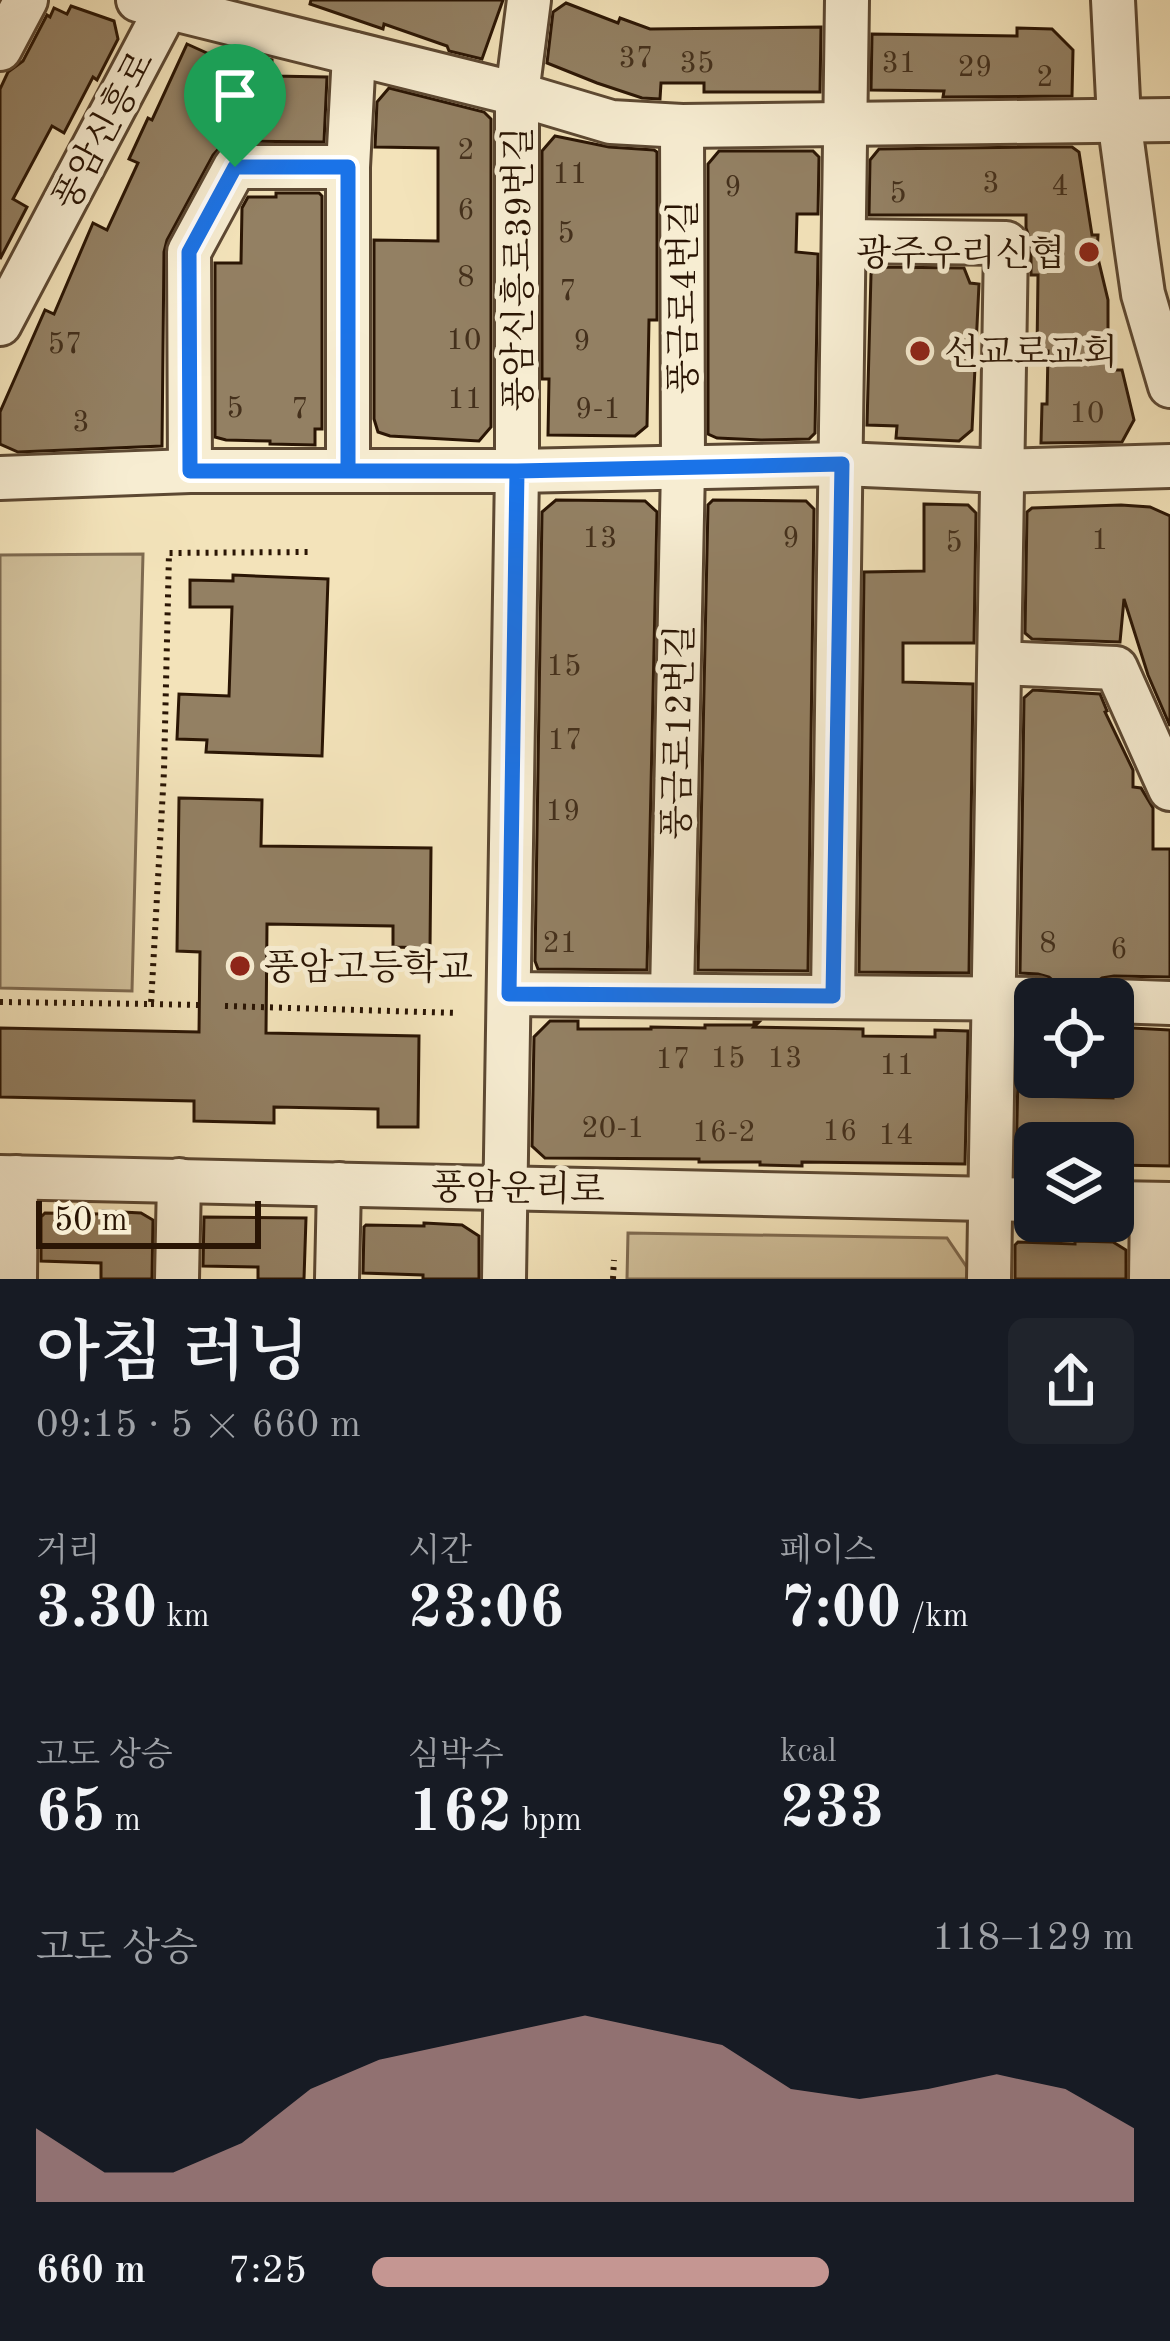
<!DOCTYPE html>
<html lang="ko">
<head>
<meta charset="utf-8">
<style>
  :root { --surface:#171b24; --page:#20242c; --text:#f1f3f6; --muted:#9ea1a6; --accent:#c59692 }
  body { margin:0; font-family:"Old Standard TT","Noto Serif KR",serif; background:var(--page); color:var(--text); height:100vh; display:flex; flex-direction:column; font-size:45px; white-space:nowrap }
  * { box-sizing:border-box; margin:0 }
  p { font-size:39px; color:var(--muted) }
  .icon { flex:none; width:66px; height:66px; fill:none; stroke:currentColor; stroke-width:2; stroke-linecap:round; stroke-linejoin:round }
  .map { position:relative; height:1279px; overflow:hidden }
  .side { display:flex; flex-direction:column; background:var(--surface); flex:1 }
  .side>* { flex:none }
  .tools { position:absolute; left:1014px; top:978px; display:grid; gap:24px }
  .tools a { display:grid; place-items:center; width:120px; height:120px; border-radius:18px; background:var(--surface); box-shadow:0 6px 18px #0003; font-size:60px }
  .scale { position:absolute; left:36px; bottom:30px; width:225px; box-sizing:border-box; padding-left:12px; border:6px solid #2a1504; border-top:0; font-size:33px; line-height:42px; white-space:nowrap; color:#2a1504; -webkit-text-stroke:9px #f7edd2; paint-order:stroke }
  .pin { position:absolute; display:grid; place-items:center; width:102px; height:102px; color:#fff; margin:-123px -51px; border-radius:50% 50% 50% 0; rotate:-45deg; box-shadow:0 0 12px #0007 }
  .pin .icon { rotate:45deg }
  .round { display:grid; place-items:center; flex:none; width:126px; height:126px; border-radius:18px; background:var(--page) }
  .overview { display:flex; align-items:center; justify-content:space-between; height:204px; padding:0 36px }
  h1 { font-size:66px; font-weight:600; line-height:90px }
  .figures { display:grid; grid-template-columns:repeat(3,1fr); gap:18px; height:204px; padding:12px 36px }
  .figures div { display:grid; align-content:center }
  .figures b { font-size:60px; font-weight:600 }
  .figures small { font-size:33px; font-weight:400 }
  .figures p { font-size:33px }
  .chart { height:336px; padding:24px 36px }
  .chart p { display:flex; justify-content:space-between }
  .chart svg { width:100%; height:216px; margin-top:12px; fill:var(--accent); opacity:.7 }
  ul { padding:0 36px; list-style:none; font-size:39px }
  li { display:grid; grid-template-columns:192px 144px 1fr; align-items:center; height:90px }
  li i { height:30px; border-radius:15px; background:var(--accent) }
  .map>svg:first-child { display:block }
</style>
</head>
<body>
<div class="map">
<svg width="1170" height="1279" viewBox="0 0 1170 1279">
  <rect width="100%" height="100%" fill="#f3e3ba"/>
  <filter id="stains"><feTurbulence type="fractalNoise" baseFrequency=".00167" numOctaves="4"/><feColorMatrix values="0 0 0 0 .2 0 0 0 0 .09 0 0 0 0 .02 0 0 0 .5 -.17"/></filter>
  <radialGradient id="worn" r=".72"><stop offset=".6" stop-color="#630" stop-opacity="0"/><stop offset="1" stop-color="#630" stop-opacity=".3"/></radialGradient>
  <g fill="#d1c09b" stroke="#7e6a50" stroke-width="3">
    <path d="M143,554L132,991L0,988V555Z"/>
    <path d="M628,1233L947,1238L968,1269V1279H627Z"/>
  </g>
  <g fill="#938063" stroke="#2a1504" stroke-width="3">
    <path d="M311,0H503L482,59L449,51L447,46L384,24L383,29L310,4Z"/>
    <path d="M566,3L618,23L620,18L650,29L821,27L820,92H704V83H661L660,99L642,98L597,83L547,63L553,12Z"/>
    <path d="M71,6L114,21L118,39L97,80L93,77L64,133L52,126L13,199L27,207L0,259V89L8,72L23,61L47,15L50,17L54,8L67,14Z"/>
    <path d="M1017,28L1052,29L1073,50L1072,96L943,97L944,91L871,90L872,34L1017,36Z"/>
    <path d="M187,44L207,53L248,54L272,60V76L327,77L324,142L243,141L244,98L221,146L213,155L167,240L164,252L162,446L18,452L0,444V412L45,310L54,314L93,223L107,230L138,163L129,159L148,118L152,120Z"/>
    <path d="M389,88L484,112L491,119V427L479,441L390,436L378,432L374,419V240L438,241V148L375,147L377,102Z"/>
    <path d="M555,136L609,147L654,150L657,152V320H649L647,426L635,436L548,435L549,379H542V151Z"/>
    <path d="M1035,147H1072L1079,152L1092,235H1098L1097,254L1108,300V370H1122L1134,420L1122,442L1041,443L1042,404H1047L1048,351H1037L1038,275H1031V243L1026,228V215H869L870,160L879,149Z"/>
    <path d="M719,151H813L819,157L818,214H797L796,252L818,254L815,433L809,439L761,440L717,438L708,434V164Z"/>
    <path d="M276,193H319L322,196V429H315V445L270,444V441L226,440L215,437V263H241L242,208L248,197H276Z"/>
    <path d="M877,267L964,268L970,283L979,284L972,430L959,441L896,438L897,426L867,425L871,274Z"/>
    <path d="M556,500L645,501L657,512L647,970L538,969L535,961L542,512Z"/>
    <path d="M713,500L806,501L814,509L808,971L698,970L708,505Z"/>
    <path d="M924,504L968,505L976,513L974,643H903V682L973,684L969,973L859,972L864,572L924,571Z"/>
    <path d="M1121,505L1150,507L1170,516V726L1148,675L1124,599L1120,642L1032,639L1025,633L1027,512L1032,508Z"/>
    <path d="M233,575L328,579L322,756L206,752L207,740L177,739L179,694L229,696L232,607H190V580L233,581Z"/>
    <path d="M1033,690L1100,694L1107,711L1105,712L1133,770V787L1141,788L1153,808V849H1170V977L1114,976L1102,978L1092,985L1057,984L1049,977L1038,974L1020,973L1024,698Z"/>
    <path d="M179,798L262,800L261,846L431,848L430,948L393,947V926L267,924L266,1033L419,1036L418,1127H378V1109L274,1107V1123L194,1121V1101L0,1097V1028L199,1032L200,952L177,951Z"/>
    <path d="M550,1021H578V1029H651V1027L705,1028V1025H754V1022H759L754,1027L863,1029V1036L935,1037V1030L968,1031L965,1164L802,1162V1166L760,1165V1162H699V1159L545,1158L532,1146L534,1037Z"/>
    <path d="M1113,1027L1170,1030V1166L1115,1165L1116,1143H1035V1164L1016,1163L1019,1031H1035V1096L1113,1098Z"/>
    <path d="M103,1211L141,1213L153,1220L152,1279H101V1263L41,1261V1217L45,1213L103,1214Z"/>
    <path d="M204,1217L306,1218L304,1279H258V1267L203,1266Z"/>
    <path d="M424,1223L462,1225L479,1236V1279H423V1275L363,1273L364,1227L366,1225L424,1226Z"/>
    <path d="M1075,1241L1113,1242L1126,1250V1279H1015V1245L1018,1242L1075,1244Z"/>
  </g>
  <g fill="none" stroke-linecap="round" stroke-linejoin="round">
    <g stroke="#5c4832" stroke-width="48">
      <g id="minor">
        <path d="M138,0L517,94L611,122L682,126L1170,120"/>
        <path d="M1113,0L1119,119L1136,245L1143,294L1170,386"/>
        <path d="M0,49L26,0"/>
        <path d="M348,167V471"/>
        <path d="M844,241L1006,243L989,1279"/>
        <path d="M0,324L171,0"/>
        <path d="M190,471L189,252L235,167H348L354,54"/>
        <path d="M0,478L190,471H517L842,464L1003,471L1170,466"/>
        <path d="M1000,663L1116,668L1170,789"/>
        <path d="M509,994L1037,999"/>
        <path d="M672,995L683,468L682,126"/>
        <path d="M833,996L847,0"/>
        <path d="M1113,1001L1170,1003"/>
        <path d="M0,1177L1035,1200"/>
        <path d="M1113,1203L1170,1204"/>
        <path d="M15,1279L16,1177"/>
        <path d="M177,1279L179,1180"/>
        <path d="M337,1279L339,1184"/>
        <path d="M504,1279L517,471V94L529,0"/>
        <path d="M1151,1279L1152,1204"/>
      </g>
    </g>
    <g stroke="#2a1504" stroke-width="6" stroke-dasharray="3 6" stroke-linecap="butt">
      <path d="M0,1002L151,1004L164,771L169,553L313,552"/>
      <path d="M151,1004L199,1005"/>
      <path d="M225,1006L458,1013"/>
      <path d="M613,1279L614,1260"/>
    </g>
    <use href="#minor" stroke="#f7edd2" stroke-width="42"/>
  </g>
  <g fill="none" stroke-linecap="round" stroke-linejoin="round">
    <g stroke="#fff" stroke-width="24">
      <path id="route" d="M235,167L189,252L190,471H517L509,994L833,996L842,464L517,471H348V167H235"/>
    </g>
    <use href="#route" stroke="#1a73e8" stroke-width="15"/>
  </g>
  <g fill="#8f2418" stroke="#f7edd2" stroke-width="4.5">
    <circle cx="1089" cy="252" r="12"/>
    <circle cx="920" cy="351" r="12"/>
    <circle cx="240" cy="966" r="12"/>
  </g>
  <g text-anchor="middle" stroke-width="10" stroke-linejoin="round" paint-order="stroke">
    <g font-size="30" fill="#44301c">
      <text x="636" y="67">37</text>
      <text x="697" y="72">35</text>
      <text x="899" y="72">31</text>
      <text x="975" y="76">29</text>
      <text x="1045" y="86">2</text>
      <text x="466" y="159">2</text>
      <text x="570" y="183">11</text>
      <text x="991" y="192">3</text>
      <text x="1060" y="195">4</text>
      <text x="733" y="196">9</text>
      <text x="898" y="202">5</text>
      <text x="466" y="219">6</text>
      <text x="566" y="242">5</text>
      <text x="466" y="286">8</text>
      <text x="568" y="300">7</text>
      <text x="464" y="349">10</text>
      <text x="582" y="350">9</text>
      <text x="65" y="353">57</text>
      <text x="465" y="408">11</text>
      <text x="235" y="417">5</text>
      <text x="300" y="418">7</text>
      <text x="598" y="418">9-1</text>
      <text x="1087" y="422">10</text>
      <text x="81" y="431">3</text>
      <text x="600" y="547">13</text>
      <text x="791" y="547">9</text>
      <text x="1100" y="549">1</text>
      <text x="954" y="551">5</text>
      <text x="564" y="675">15</text>
      <text x="565" y="749">17</text>
      <text x="563" y="820">19</text>
      <text x="560" y="952">21</text>
      <text x="1048" y="952">8</text>
      <text x="1119" y="958">6</text>
      <text x="728" y="1067">15</text>
      <text x="785" y="1067">13</text>
      <text x="673" y="1068">17</text>
      <text x="897" y="1074">11</text>
      <text x="613" y="1137">20-1</text>
      <text x="840" y="1140">16</text>
      <text x="724" y="1141">16-2</text>
      <text x="896" y="1144">14</text>
    </g>
    <g font-size="36" fill="#2a1504" stroke="#f7edd2">
      <text transform="translate(102 130) rotate(-62)" y="13">풍암신흥로</text>
      <text transform="translate(517 269) rotate(-90)" y="13">풍암신흥로39번길</text>
      <text transform="translate(682 297) rotate(-90)" y="13">풍금로4번길</text>
      <text transform="translate(677 732) rotate(-89)" y="13">풍금로12번길</text>
      <text transform="translate(518 1187) rotate(1)" y="13">풍암운리로</text>
    </g>
    <g font-size="36" fill="#2a1504" stroke="#f7edd2" text-anchor="start">
      <text x="1065" y="265" text-anchor="end">광주우리신협</text>
      <text x="944" y="364">선교로교회</text>
      <text x="264" y="979">풍암고등학교</text>
    </g>
  </g>
  <rect width="100%" height="100%" filter="url(#stains)"/>
  <rect width="100%" height="100%" fill="url(#worn)"/>
</svg>
<div class="tools">
<a><svg class="icon" aria-label="locate" viewBox="0 0 24 24"><circle cx="12" cy="12" r="6"/><path d="M12 2v4M12 18v4M2 12h4M18 12h4"/></svg></a>
<a><svg class="icon" aria-label="layers" viewBox="0 0 24 24"><path d="M12 4l9 5-9 5-9-5zM3 14l9 5 9-5"/></svg></a>
</div>
<div class="scale">50 m</div>
<div class="pin" style="left:235px;top:167px;background:#1e9e55"><svg class="icon" aria-label="arrive" viewBox="0 0 24 24"><path d="M6 21V4h12l-3 4 3 4H6"/></svg></div>
</div>
<section class="side">
<div class="overview"><div><h1>아침 러닝</h1><p>09:15 · 5 × 660 m</p></div><a class="round"><svg class="icon" aria-label="share" viewBox="0 0 24 24"><path d="M12 15V3M7 8l5-5 5 5M5 13v7h14v-7"/></svg></a></div>
<div class="figures">
<div><p>거리</p><b>3.30<small> km</small></b></div>
<div><p>시간</p><b>23:06</b></div>
<div><p>페이스</p><b>7:00<small> /km</small></b></div>
</div>
<div class="figures">
<div><p>고도 상승</p><b>65<small> m</small></b></div>
<div><p>심박수</p><b>162<small> bpm</small></b></div>
<div><p>kcal</p><b>233</b></div>
</div>
<div class="chart"><p><span>고도 상승</span>118–129 m</p>
<svg viewBox="0 0 160 44" preserveAspectRatio="none"><path d="M0 44V29L10 38L20 38L30 32L40 21L50 15L60 12L70 9L80 6L90 9L100 12L110 21L120 23L130 21L140 18L150 21L160 29V44z"/></svg>
</div>
<ul>
<li><b>660 m</b>7:25<i style="width:60%"></i></li>
</ul>
</section>
</body>
</html>
